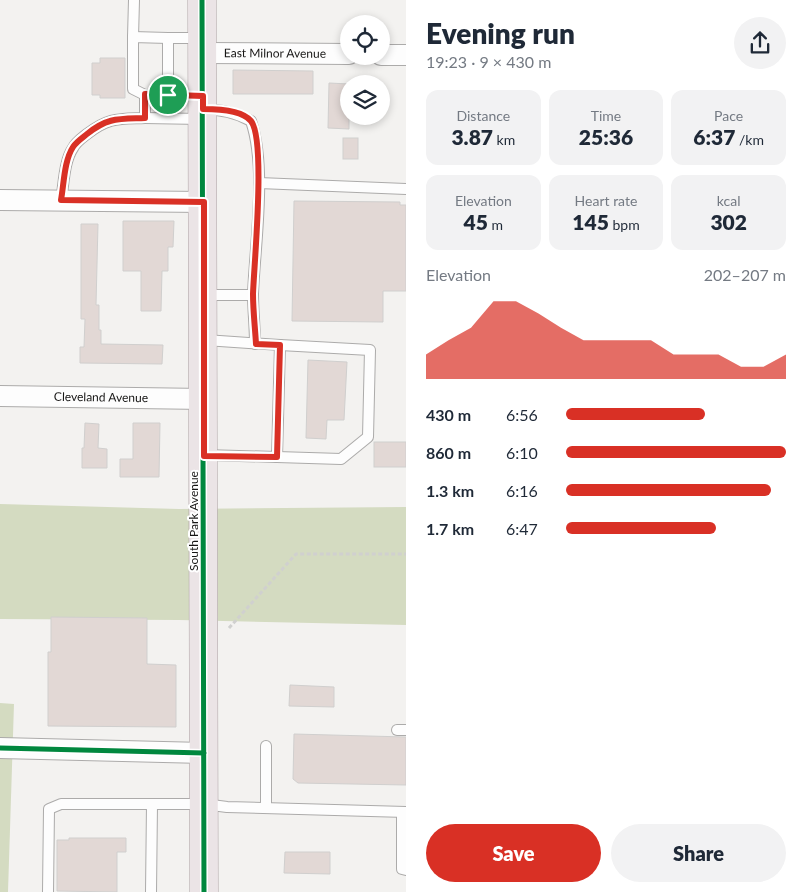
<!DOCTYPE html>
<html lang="en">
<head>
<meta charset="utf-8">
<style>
  :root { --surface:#fff; --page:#f2f2f3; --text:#1f2937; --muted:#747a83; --accent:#d93025 }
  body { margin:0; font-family:Lato,sans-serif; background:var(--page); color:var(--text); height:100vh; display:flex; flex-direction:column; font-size:19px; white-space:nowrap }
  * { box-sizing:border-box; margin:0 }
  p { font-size:16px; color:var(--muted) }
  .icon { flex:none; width:28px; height:28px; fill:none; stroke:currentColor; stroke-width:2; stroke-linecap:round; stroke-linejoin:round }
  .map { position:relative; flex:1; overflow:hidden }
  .details { display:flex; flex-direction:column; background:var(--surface); width:400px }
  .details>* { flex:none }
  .tools { position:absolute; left:340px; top:15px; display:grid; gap:10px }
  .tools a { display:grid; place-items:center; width:50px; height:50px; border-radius:50%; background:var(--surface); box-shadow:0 2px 8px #0003; font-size:25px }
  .pin { position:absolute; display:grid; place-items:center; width:42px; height:42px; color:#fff; margin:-21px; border:2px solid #fff; border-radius:50%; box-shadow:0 1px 5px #0007 }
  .round { display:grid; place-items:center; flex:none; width:52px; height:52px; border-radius:26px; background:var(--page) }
  .headline { display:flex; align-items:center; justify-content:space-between; height:85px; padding:0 20px }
  h1 { font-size:28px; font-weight:800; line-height:38px }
  .stats { display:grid; grid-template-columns:repeat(3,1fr); gap:8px; height:85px; padding:5px 20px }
  .stats div { display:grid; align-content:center; border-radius:12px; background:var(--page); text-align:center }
  .stats b { font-size:21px; font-weight:800 }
  .stats small { font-size:14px; font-weight:400 }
  .stats p { font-size:14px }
  .chart { height:140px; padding:10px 20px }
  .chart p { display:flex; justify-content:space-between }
  .chart svg { width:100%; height:90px; margin-top:5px; fill:var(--accent); opacity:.7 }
  .cta { display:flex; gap:10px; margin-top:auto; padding:10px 20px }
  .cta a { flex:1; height:58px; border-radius:30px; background:var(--accent); color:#fff; font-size:20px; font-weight:800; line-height:58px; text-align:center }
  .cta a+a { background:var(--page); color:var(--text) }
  ul { padding:0 20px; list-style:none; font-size:16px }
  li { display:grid; grid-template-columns:80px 60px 1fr; align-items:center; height:38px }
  li i { height:12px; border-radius:6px; background:var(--accent) }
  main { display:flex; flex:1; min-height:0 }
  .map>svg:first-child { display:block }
</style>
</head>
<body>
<main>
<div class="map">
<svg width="406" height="892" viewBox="0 0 406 892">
  <rect width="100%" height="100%" fill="#f3f2f0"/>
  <g fill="#d4dbc1">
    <path d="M0,504L179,509L406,507V625L179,620L0,619Z"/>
    <path d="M0,703L14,704L8,892H0Z"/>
  </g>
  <g fill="#e2d8d5" stroke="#d0cfce">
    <path d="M100,58H125V98H100V95H92V63H100Z"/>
    <path d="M233,70L313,71V94H233Z"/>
    <path d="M329,83L349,84V129L328,128Z"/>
    <rect x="343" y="138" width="15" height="21"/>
    <path d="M294,201L400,202V205H406V291H383V322L292,321Z"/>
    <path d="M123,221H174L173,247H168V271H162L161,311H141V271H123Z"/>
    <path d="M81,224H98L96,305H99V330H101V344L163,345L162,364L80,363V347H84L85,319H81Z"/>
    <path d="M308,360L347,362L344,420H327L326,439L306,438Z"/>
    <path d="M85,423L99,424L98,448L107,449V468H82V448H84Z"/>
    <path d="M133,423H160L159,477H120V459H133Z"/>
    <rect x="374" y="442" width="32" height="25"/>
    <path d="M51,617L147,618V664L176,665V727L48,726V652H51Z"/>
    <path d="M290,685L334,687V707L289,706Z"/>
    <path d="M294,734L406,737V785L298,783L293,779Z"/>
    <path d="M69,838H126V852H117V892L57,891V840H69Z"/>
    <path d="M285,852H330V874L284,873Z"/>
  </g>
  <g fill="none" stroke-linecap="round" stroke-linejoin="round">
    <g stroke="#acabaa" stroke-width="12">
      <g id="lane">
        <path d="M133,37L134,0"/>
        <path d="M145,95L133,89V37L168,38"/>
        <path d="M168,95L202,96"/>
        <path d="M203,109C221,110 235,112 251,121C267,168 255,243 253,294C253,310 255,327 255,344"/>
        <path d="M145,118L201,119"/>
        <path d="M259,183L406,189"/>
        <path d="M61,200C64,184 64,161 73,148C76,142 82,138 87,134C109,117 119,119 145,118V95H168V38H201"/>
        <path d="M204,295H253"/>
        <path d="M205,340L280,345L277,457L205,455"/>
        <path d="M277,457L341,459L368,437L370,350L280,345"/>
        <path d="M397,730H406"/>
        <path d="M266,808V746"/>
        <path d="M402,812V869L406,870"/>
        <path d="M48,892L49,809L61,804H204L227,807L406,812"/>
        <path d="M151,892L152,804"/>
      </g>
    </g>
    <g stroke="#acabaa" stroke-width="22">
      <g id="street">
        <path id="s1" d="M203,53L349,54"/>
        <path d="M381,55H406"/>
        <path d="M0,200L204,202"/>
        <path id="s2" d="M0,396L204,399"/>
        <path d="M0,748L204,753"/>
      </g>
    </g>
    <g stroke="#ada2a4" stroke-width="29">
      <path id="primary" d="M202,0L204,892"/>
    </g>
    <path stroke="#d0d0cf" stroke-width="3" stroke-dasharray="4 2.5" stroke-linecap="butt" d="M229,628L296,554H406"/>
    <use href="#lane" stroke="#fdfdfd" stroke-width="10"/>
    <use href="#street" stroke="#fdfdfd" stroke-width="20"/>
    <use href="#primary" stroke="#ebe4e6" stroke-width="28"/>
    <g stroke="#fff" stroke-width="8">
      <g id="cycleway">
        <path d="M202,0L204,892"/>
        <path d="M0,748L204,753"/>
      </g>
    </g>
    <use href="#cycleway" stroke="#00873e" stroke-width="5"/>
  </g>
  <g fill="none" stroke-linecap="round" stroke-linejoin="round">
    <g stroke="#fff" stroke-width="10">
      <path id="route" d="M145,94L203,96V109C216,109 242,110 251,121C266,140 254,264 253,294C253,310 255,327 256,344L280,345L277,457L204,456V202L61,200C64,184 64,161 73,147C76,142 82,138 87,134C108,117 119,119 145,118Z"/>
    </g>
    <use href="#route" stroke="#d93025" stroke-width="6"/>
  </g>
  <g text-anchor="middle" stroke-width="4" stroke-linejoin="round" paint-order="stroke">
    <g font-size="12" fill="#171615" stroke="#fff">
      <text dy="4" stroke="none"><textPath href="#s1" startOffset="72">East Milnor Avenue</textPath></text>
      <text dy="4" stroke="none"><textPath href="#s2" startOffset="101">Cleveland Avenue</textPath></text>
      <text transform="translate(194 521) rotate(-90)" y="4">South Park Avenue</text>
    </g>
  </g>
</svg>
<div class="tools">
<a><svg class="icon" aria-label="locate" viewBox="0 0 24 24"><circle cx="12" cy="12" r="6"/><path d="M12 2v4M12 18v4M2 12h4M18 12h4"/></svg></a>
<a><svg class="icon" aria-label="layers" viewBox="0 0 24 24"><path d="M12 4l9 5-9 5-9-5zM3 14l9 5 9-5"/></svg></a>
</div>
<div class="pin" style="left:168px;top:95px;background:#1e9e55"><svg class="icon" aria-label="arrive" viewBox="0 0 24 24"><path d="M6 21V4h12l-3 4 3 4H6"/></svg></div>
</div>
<section class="details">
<div class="headline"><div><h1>Evening run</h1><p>19:23 · 9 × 430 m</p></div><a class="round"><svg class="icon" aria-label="share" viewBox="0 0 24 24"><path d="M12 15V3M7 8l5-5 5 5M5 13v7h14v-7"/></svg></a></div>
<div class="stats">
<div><p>Distance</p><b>3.87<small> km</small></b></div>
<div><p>Time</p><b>25:36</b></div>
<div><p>Pace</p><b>6:37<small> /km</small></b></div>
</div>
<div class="stats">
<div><p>Elevation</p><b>45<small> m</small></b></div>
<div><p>Heart rate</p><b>145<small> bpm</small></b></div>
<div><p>kcal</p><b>302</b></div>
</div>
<div class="chart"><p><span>Elevation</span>202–207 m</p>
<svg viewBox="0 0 160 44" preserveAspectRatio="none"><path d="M0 44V32L10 25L20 19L30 6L40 6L50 12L60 19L70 25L80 25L90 25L100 25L110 32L120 32L130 32L140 38L150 38L160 32V44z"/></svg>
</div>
<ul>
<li><b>430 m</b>6:56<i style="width:63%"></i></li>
<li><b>860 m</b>6:10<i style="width:100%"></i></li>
<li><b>1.3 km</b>6:16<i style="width:93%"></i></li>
<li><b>1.7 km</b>6:47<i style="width:68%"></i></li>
</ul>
<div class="cta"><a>Save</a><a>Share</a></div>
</section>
</main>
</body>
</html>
